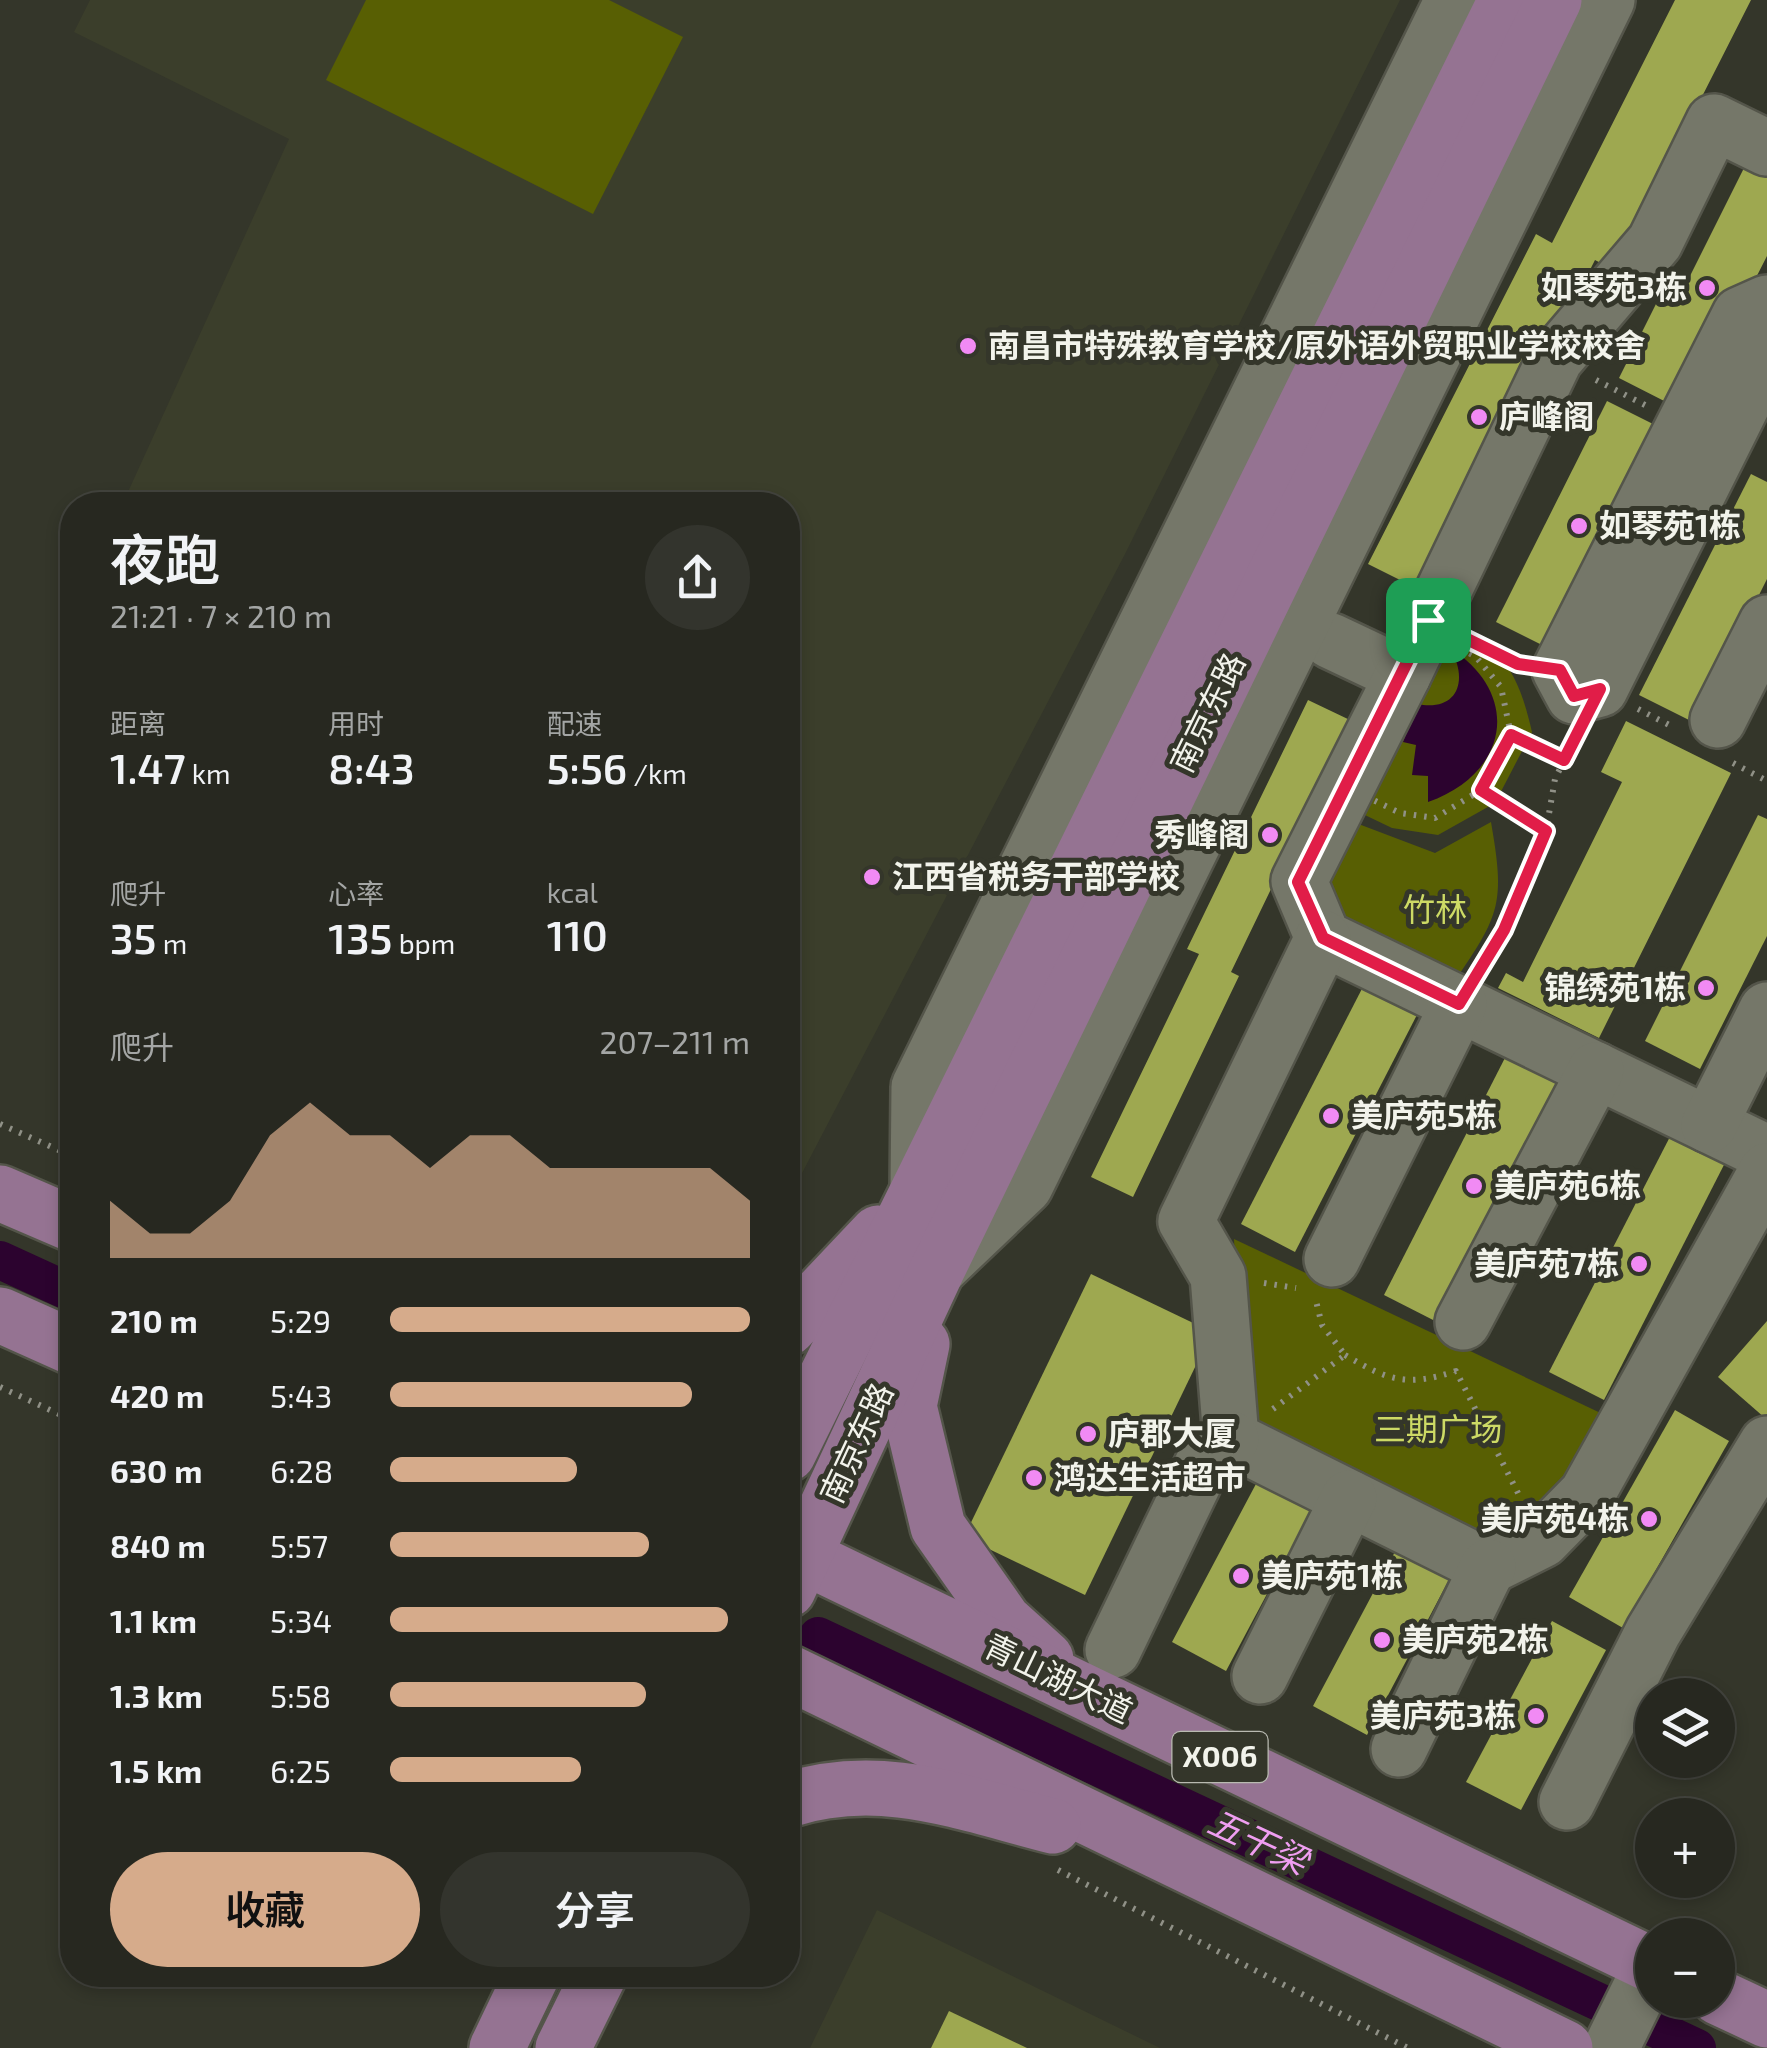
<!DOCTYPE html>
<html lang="zh">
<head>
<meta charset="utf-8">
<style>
  :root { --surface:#272820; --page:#33342d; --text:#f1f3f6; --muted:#a4a6a5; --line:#43443e; --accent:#d6ab8b }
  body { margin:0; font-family:"Exo 2","Noto Sans SC",sans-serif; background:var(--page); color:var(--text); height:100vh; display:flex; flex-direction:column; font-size:38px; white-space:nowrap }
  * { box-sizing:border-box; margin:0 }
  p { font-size:32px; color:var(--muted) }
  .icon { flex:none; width:55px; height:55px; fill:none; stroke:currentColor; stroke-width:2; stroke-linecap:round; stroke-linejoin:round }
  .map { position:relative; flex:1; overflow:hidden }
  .sheet { position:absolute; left:60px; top:492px; width:740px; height:1495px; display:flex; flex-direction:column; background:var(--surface); border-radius:40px; box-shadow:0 5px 15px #0003,0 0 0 2px var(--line) }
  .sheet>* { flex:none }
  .buttons { position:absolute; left:1635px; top:1678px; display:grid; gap:20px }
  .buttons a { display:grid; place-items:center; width:100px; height:100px; border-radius:50%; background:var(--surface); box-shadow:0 5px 15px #0003,0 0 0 2px var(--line); font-size:50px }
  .pin { position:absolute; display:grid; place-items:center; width:85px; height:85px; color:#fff; margin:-42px; border-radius:20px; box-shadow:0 5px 15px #0006 }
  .round { display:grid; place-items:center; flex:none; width:105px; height:105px; border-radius:52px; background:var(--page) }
  .overview { display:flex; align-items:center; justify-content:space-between; height:170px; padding:0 50px }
  h1 { font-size:55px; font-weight:600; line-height:75px }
  .stats { display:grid; grid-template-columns:repeat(3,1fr); gap:15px; height:170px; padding:10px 50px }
  .stats div { display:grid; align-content:center }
  .stats b { font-size:42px; font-weight:600 }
  .stats small { font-size:28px; font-weight:400 }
  .stats p { font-size:28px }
  .chart { height:280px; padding:20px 50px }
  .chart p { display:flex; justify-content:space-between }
  .chart svg { width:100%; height:180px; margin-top:10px; fill:var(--accent); opacity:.7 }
  .cta { display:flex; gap:20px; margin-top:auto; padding:20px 50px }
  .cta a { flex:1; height:115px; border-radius:60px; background:var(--accent); color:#111; font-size:40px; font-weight:600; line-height:115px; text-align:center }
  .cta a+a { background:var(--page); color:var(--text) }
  ul { padding:0 50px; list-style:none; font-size:32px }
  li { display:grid; grid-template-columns:160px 120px 1fr; align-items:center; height:75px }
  li i { height:25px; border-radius:12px; background:var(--accent) }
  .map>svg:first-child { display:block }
</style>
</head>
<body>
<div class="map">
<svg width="1767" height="2048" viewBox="0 0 1767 2048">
  <rect width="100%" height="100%" fill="#34362a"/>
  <g fill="#3b3e2b">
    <path d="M90,0H1400L1125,554L788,1200V505H122L289,139L74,32Z"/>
    <path d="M877,1910L1160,2048H810Z"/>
  </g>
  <g fill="#585f03">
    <path d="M366,0H609L683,37L593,214L326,80Z"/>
    <path d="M1435,617C1499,641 1517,667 1532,732L1495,803L1438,835L1392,828L1344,805Z"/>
    <path d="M1348,820L1435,853L1491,822C1505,903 1501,914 1454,982L1333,923L1315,883Z"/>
    <path d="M1234,1239L1609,1417L1547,1499L1473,1541L1255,1434L1239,1339Z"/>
  </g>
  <path fill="#2c032f" d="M1450,648C1523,695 1508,774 1428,802V776L1412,775L1416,745L1403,742L1417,704C1458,712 1469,680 1450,648Z"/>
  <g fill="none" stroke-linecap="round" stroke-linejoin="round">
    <g stroke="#2c032f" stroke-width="38">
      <path d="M0,1260L72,1293"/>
      <path d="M818,1636L1697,2048"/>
    </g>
  </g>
  <g fill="#9ea850">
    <path d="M1675,0H1751L1614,270L1595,260L1426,593L1368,564L1536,234L1552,243Z"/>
    <path d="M1746,164L1767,175V256L1741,307L1672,405L1619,378L1673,270L1689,278Z"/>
    <path d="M1607,401L1663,429L1552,650L1496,622Z"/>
    <path d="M1751,474L1767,482V579L1695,723L1639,695Z"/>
    <path d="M1308,700L1352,721L1231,972L1239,976L1133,1197L1091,1177L1199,954L1187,949Z"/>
    <path d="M1626,721L1731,773L1599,1038L1498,988L1506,973L1523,982L1622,782L1601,772Z"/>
    <path d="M1758,815L1767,819V936L1700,1069L1645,1041Z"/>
    <path d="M1367,979L1421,1007L1295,1252L1241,1224Z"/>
    <path d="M1509,1050L1564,1077L1439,1323L1384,1295Z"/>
    <path d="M1675,1127L1729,1155L1604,1400L1549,1372Z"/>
    <path d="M1091,1274L1212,1332L1085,1595L964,1537Z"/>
    <path d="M1767,1321V1416L1765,1418L1718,1377Z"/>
    <path d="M1675,1410L1729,1441L1623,1628L1569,1597Z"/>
    <path d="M1257,1482L1311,1511L1226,1671L1172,1642Z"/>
    <path d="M1398,1546L1452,1574L1367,1735L1313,1706Z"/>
    <path d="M1552,1621L1606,1650L1521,1810L1466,1782Z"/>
    <path d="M949,2011L1027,2048H931Z"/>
  </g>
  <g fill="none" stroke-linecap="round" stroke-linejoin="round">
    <g stroke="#54554a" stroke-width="60">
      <g id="minor">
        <path d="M1767,303L1740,315L1560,670L1574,696L1600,689L1767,355"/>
        <path d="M1331,641L1403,675L1555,359L1655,242L1714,122L1767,148"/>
        <path d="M1403,675L1299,881L1323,938L1767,1153"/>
        <path d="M1718,720L1767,623"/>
        <path d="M1323,938L1186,1221L1218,1276L1231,1439L1488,1567L1542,1540L1587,1494L1767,1171"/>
        <path d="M1709,1125L1767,1010"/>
        <path d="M918,1190L919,1087L1453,0"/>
        <path d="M1332,1259L1459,1004"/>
        <path d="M939,1268L1025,1186L1607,0"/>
        <path d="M1463,1322L1596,1070"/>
        <path d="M1113,1650L1206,1457L1231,1439"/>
        <path d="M1260,1676L1349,1498"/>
        <path d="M1399,1749L1488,1567"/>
        <path d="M1567,1802L1653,1632L1767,1444"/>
        <path d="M1611,2048L1652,1965"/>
      </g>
    </g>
    <g stroke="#54554a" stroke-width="60">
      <g id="major">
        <path d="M0,1193L72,1224"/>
        <path d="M0,1315L72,1347"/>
        <path d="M788,1328L878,1233"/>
        <path d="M922,1344L909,1406L938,1527L1004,1621L1046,1659"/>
        <path d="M788,1454L1506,0"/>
        <path d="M788,1549L1652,1965"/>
        <path d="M788,1590L937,1270L1554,0"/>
        <path d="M788,1672L1565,2048"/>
        <path d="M788,1800C881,1770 962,1803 1053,1826"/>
        <path d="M1718,1997L1767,2020"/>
        <path d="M497,2048L532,1975"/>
        <path d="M563,2048L599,1975"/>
      </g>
    </g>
    <g stroke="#909187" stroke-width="6" stroke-dasharray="2.5 8" stroke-linecap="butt">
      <path d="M1596,380L1647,406"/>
      <path d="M1442,638L1476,657L1501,687L1511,735L1481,790L1435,818L1400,813L1365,796Z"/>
      <path d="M1470,641L1517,664"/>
      <path d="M1638,709L1675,728"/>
      <path d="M1511,735L1564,760"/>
      <path d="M1733,763L1767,781"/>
      <path d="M1481,790L1546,831"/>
      <path d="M1482,966L1503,930L1546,831L1555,779L1575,738"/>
      <path d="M0,1124L72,1156"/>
      <path d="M1264,1283L1296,1288"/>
      <path d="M1345,1355C1389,1381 1407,1387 1456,1371L1521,1499"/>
      <path d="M0,1387L72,1420"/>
      <path d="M1273,1409L1345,1355L1322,1325L1316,1301"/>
      <path d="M1058,1870L1408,2048"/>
    </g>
    <use href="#minor" stroke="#757769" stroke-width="55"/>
    <use href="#major" stroke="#957392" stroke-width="55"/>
  </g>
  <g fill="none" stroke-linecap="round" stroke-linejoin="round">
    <g stroke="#fff" stroke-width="20">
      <path id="route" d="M1428,620L1518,664L1560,670L1574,696L1600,689L1564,760L1511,735L1481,790L1546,831L1504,930L1459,1004L1323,938L1298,882Z"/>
    </g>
    <use href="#route" stroke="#e11d48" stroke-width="12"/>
  </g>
  <g fill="#f18af4" stroke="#34362a" stroke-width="4">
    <circle cx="1707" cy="288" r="10"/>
    <circle cx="968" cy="346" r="10"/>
    <circle cx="1479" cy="417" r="10"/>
    <circle cx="1579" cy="526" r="10"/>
    <circle cx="1270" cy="835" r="10"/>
    <circle cx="872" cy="877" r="10"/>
    <circle cx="1706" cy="988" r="10"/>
    <circle cx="1331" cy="1116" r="10"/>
    <circle cx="1474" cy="1186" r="10"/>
    <circle cx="1639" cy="1264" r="10"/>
    <circle cx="1088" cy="1434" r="10"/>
    <circle cx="1034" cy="1478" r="10"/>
    <circle cx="1649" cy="1519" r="10"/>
    <circle cx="1241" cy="1576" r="10"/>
    <circle cx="1382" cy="1640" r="10"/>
    <circle cx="1536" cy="1716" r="10"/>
  </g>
  <g text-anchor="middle" stroke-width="10" stroke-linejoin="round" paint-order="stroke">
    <rect fill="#34362a" stroke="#b9bab1" stroke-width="2.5" x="1172.5" y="1732" width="95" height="50" rx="8"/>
    <g font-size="30" font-weight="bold" fill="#f2f3eb">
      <text x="1220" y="1767">X006</text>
    </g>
    <g font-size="32" font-weight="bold" fill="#f2f3eb" stroke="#34362a" text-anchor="start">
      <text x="1687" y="299" text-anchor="end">如琴苑3栋</text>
      <text x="988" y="357">南昌市特殊教育学校/原外语外贸职业学校校舍</text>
      <text x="1499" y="428">庐峰阁</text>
      <text x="1599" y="537">如琴苑1栋</text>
      <text x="1250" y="846" text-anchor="end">秀峰阁</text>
      <text x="892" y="888">江西省税务干部学校</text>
      <text x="1686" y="999" text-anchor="end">锦绣苑1栋</text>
      <text x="1351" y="1127">美庐苑5栋</text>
      <text x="1494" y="1197">美庐苑6栋</text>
      <text x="1619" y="1275" text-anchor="end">美庐苑7栋</text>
      <text x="1108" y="1445">庐郡大厦</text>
      <text x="1054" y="1489">鸿达生活超市</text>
      <text x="1629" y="1530" text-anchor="end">美庐苑4栋</text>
      <text x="1261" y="1587">美庐苑1栋</text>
      <text x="1402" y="1651">美庐苑2栋</text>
      <text x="1516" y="1727" text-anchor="end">美庐苑3栋</text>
    </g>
    <g font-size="32" fill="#f2f3eb" stroke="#34362a">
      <text transform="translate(1208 713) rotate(-64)" y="11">南京东路</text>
      <text transform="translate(857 1443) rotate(-65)" y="11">南京东路</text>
      <text transform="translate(1058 1679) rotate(26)" y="11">青山湖大道</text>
    </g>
    <g font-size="32" fill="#cdda65" stroke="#34362a">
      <text x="1435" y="921">竹林</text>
      <text x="1438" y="1441">三期广场</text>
    </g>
    <g font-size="35" font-style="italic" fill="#ef9ef1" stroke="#34362a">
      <text transform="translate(1258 1842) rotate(25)" y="12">五干梁</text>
    </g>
  </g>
</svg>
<div class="buttons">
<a><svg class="icon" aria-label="layers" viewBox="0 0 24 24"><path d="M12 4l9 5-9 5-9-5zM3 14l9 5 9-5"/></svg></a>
<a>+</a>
<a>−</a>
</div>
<div class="pin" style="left:1428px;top:620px;background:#1e9e55"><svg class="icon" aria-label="arrive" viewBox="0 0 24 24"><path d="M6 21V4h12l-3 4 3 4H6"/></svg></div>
<section class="sheet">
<div class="overview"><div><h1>夜跑</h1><p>21:21 · 7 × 210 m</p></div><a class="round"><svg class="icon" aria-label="share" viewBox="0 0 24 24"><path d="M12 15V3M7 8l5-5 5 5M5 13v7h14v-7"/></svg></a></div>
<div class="stats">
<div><p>距离</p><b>1.47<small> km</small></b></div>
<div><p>用时</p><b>8:43</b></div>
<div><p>配速</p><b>5:56<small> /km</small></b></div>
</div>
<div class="stats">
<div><p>爬升</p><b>35<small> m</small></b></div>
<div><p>心率</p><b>135<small> bpm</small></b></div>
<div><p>kcal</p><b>110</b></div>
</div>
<div class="chart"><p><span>爬升</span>207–211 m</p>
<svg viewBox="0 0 160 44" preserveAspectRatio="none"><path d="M0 44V30L10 38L20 38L30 30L40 14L50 6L60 14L70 14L80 22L90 14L100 14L110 22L120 22L130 22L140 22L150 22L160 30V44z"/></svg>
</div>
<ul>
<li><b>210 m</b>5:29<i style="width:100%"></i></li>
<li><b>420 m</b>5:43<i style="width:84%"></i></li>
<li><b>630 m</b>6:28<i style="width:52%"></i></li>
<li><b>840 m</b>5:57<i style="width:72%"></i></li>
<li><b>1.1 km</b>5:34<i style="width:94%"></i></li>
<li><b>1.3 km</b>5:58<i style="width:71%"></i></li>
<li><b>1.5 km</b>6:25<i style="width:53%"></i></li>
</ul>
<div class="cta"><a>收藏</a><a>分享</a></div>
</section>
</div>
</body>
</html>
